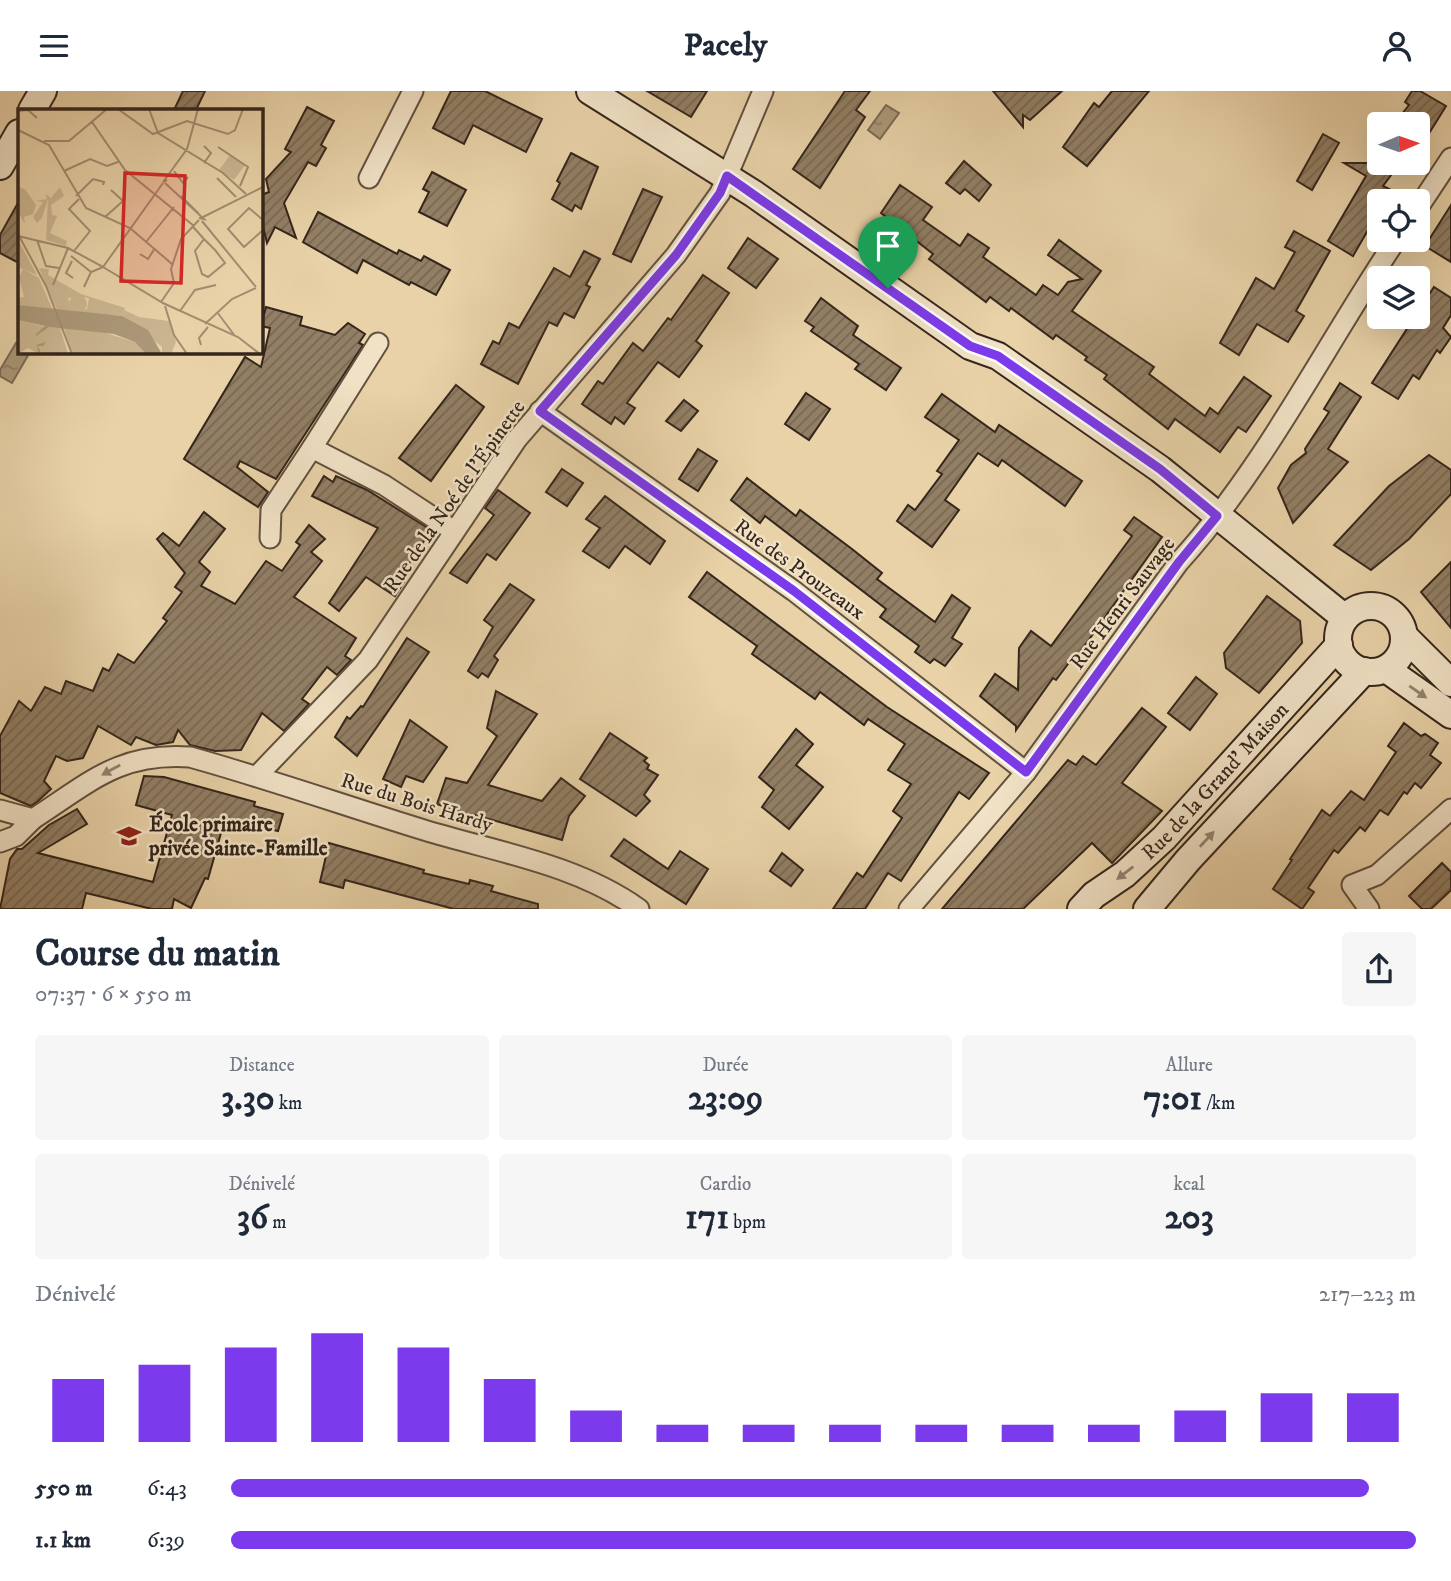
<!DOCTYPE html>
<html lang="fr">
<head>
<meta charset="utf-8">
<style>
  :root { --surface:#fff; --page:#f6f6f7; --text:#1f2937; --muted:#747a83; --accent:#7c3aed }
  body { margin:0; font-family:"IM FELL DW Pica",serif; background:var(--page); color:var(--text); height:100vh; display:flex; flex-direction:column; font-size:26px; white-space:nowrap }
  * { box-sizing:border-box; margin:0 }
  p { font-size:23px; color:var(--muted) }
  .icon { flex:none; width:38px; height:38px; fill:none; stroke:currentColor; stroke-width:2; stroke-linecap:round; stroke-linejoin:round }
  .map { position:relative; height:818px; overflow:hidden }
  .side { display:flex; flex-direction:column; background:var(--surface); flex:1 }
  .side>* { flex:none }
  .needle { width:46px; rotate:88deg }
  .buttons { position:absolute; left:1367px; top:21px; display:grid; gap:14px }
  .buttons a { display:grid; place-items:center; width:63px; height:63px; border-radius:7px; background:var(--surface); box-shadow:0 7px 28px #0002; font-size:35px }
  .pin { position:absolute; display:grid; place-items:center; width:60px; height:60px; color:#fff; margin:-72px -30px; border-radius:50% 50% 50% 0; rotate:-45deg; box-shadow:0 0 7px #0007 }
  .pin .icon { rotate:45deg }
  .round { display:grid; place-items:center; flex:none; width:74px; height:74px; border-radius:7px; background:var(--page) }
  .head { display:flex; align-items:center; justify-content:space-between; height:119px; padding:0 35px }
  h1 { font-size:38px; font-weight:700; line-height:52px }
  .figures { display:grid; grid-template-columns:repeat(3,1fr); gap:10px; height:119px; padding:7px 35px }
  .figures div { display:grid; align-content:center; border-radius:7px; background:var(--page); text-align:center }
  .figures b { font-size:35px; font-weight:700 }
  .figures small { font-size:19px; font-weight:400 }
  .figures p { font-size:19px }
  .chart { height:196px; padding:14px 35px }
  .chart p { display:flex; justify-content:space-between }
  .chart svg { width:100%; height:126px; margin-top:7px; stroke:var(--accent); stroke-width:6 }
  ul { padding:0 35px; list-style:none; font-size:23px }
  li { display:grid; grid-template-columns:112px 84px 1fr; align-items:center; height:52px }
  li i { height:18px; border-radius:9px; background:var(--accent) }
  header { display:flex; justify-content:space-between; align-items:center; height:91px; padding:0 35px; background:var(--surface); font-size:32px; font-weight:700 }
  .map>svg:first-child { display:block }
</style>
</head>
<body>
<header><svg class="icon" aria-label="menu" viewBox="0 0 24 24"><path d="M4 6h16M4 12h16M4 18h16"/></svg>Pacely<svg class="icon" aria-label="person" viewBox="0 0 24 24"><circle cx="12" cy="8" r="4"/><path d="M4 21q1-7 8-7t8 7"/></svg></header>
<div class="map">
<svg width="1451" height="818" viewBox="0 0 1451 818">
  <defs>
    <pattern id="water-ripples" width="26" height="14" patternUnits="userSpaceOnUse" patternTransform="scale(1.75)"><rect width="26" height="14" fill="#ab9878"/><path d="M2 4q2-2 4 0t4 0M15 11q2-2 4 0t4 0" fill="none" stroke="#8c7c62"/></pattern>
    <pattern id="building-hatch" width="6" height="6" patternUnits="userSpaceOnUse" patternTransform="scale(1.75)"><rect width="6" height="6" fill="#927f65"/><path d="M-1 1l2-2M0 6l6-6M5 7l2-2" fill="none" stroke="#786852"/></pattern>
  </defs>
  <rect width="100%" height="100%" fill="#e9d2a8"/>
  <filter id="stains"><feTurbulence type="fractalNoise" baseFrequency=".00286" numOctaves="4"/><feColorMatrix values="0 0 0 0 .2 0 0 0 0 .09 0 0 0 0 .02 0 0 0 .5 -.17"/></filter>
  <radialGradient id="worn" r=".72"><stop offset=".6" stop-color="#630" stop-opacity="0"/><stop offset="1" stop-color="#630" stop-opacity=".3"/></radialGradient>
  <g fill="url(#water-ripples)" stroke="#7b6a53" stroke-width="2">
    <path d="M886,14L899,22L880,48L868,39Z"/>
    <path d="M16,252L19,254V261H30L12,292L0,285V279Z"/>
  </g>
  <g fill="url(#building-hatch)" stroke="#34261c" stroke-width="2">
    <path d="M183,0H205L196,19H174Z"/>
    <path d="M451,0H485L542,28L526,61L473,34L464,53L433,37Z"/>
    <path d="M647,0H707L691,26Z"/>
    <path d="M845,0H870L856,19L865,26L820,97L793,78Z"/>
    <path d="M993,0H1062L1030,29L1023,24V36Z"/>
    <path d="M1112,0H1149L1087,75L1063,56L1094,12L1099,16Z"/>
    <path d="M1412,0H1420L1446,15L1418,60V33H1394L1409,14L1405,11Z"/>
    <path d="M307,16L334,30L321,54L326,57L316,75L308,71L284,112L296,147L275,136L267,152L261,127V104L269,101L266,88L291,61L285,58Z"/>
    <path d="M1323,43L1339,52L1312,99L1297,90Z"/>
    <path d="M571,62L598,76L581,118L575,114L572,120L552,108L560,92L557,90Z"/>
    <path d="M964,70L991,94L979,110L965,98L960,103L946,92Z"/>
    <path d="M1344,72H1400L1383,95L1391,99L1385,110H1379V120L1353,165L1328,150L1366,85Z"/>
    <path d="M432,81L466,99L447,135L419,121L429,101L423,98Z"/>
    <path d="M900,94L932,116L923,129L960,155L968,143L989,157L983,166L1036,204L1043,194L1058,204L1068,191L1082,188L1048,164L1059,149L1101,180L1072,220L1154,276L1149,283L1205,325L1210,317L1218,323L1244,286L1271,305L1246,341L1238,336L1220,361L1175,328L1168,338L1104,288L1107,284L1085,269L1087,266L1056,244L1053,248L1011,217L1009,220L990,206L986,211L929,168L933,163L881,122Z"/>
    <path d="M643,98L662,106L631,171L613,163Z"/>
    <path d="M19,110V172L0,162V144Z"/>
    <path d="M1451,114V171L1425,155Z"/>
    <path d="M318,121L397,163L399,159L421,170L424,165L450,179L436,204L411,191L409,194L363,169L357,182L303,151Z"/>
    <path d="M1294,140L1330,160L1296,220L1304,225L1288,251L1257,233L1239,264L1220,252L1256,187L1274,198L1295,161L1285,156Z"/>
    <path d="M748,147L778,168L756,197L728,177Z"/>
    <path d="M584,160L600,168L586,194L590,196L574,227L564,222L557,235L549,231L518,293L481,273L493,250L499,253L509,232L519,237L554,177L570,186Z"/>
    <path d="M703,184L729,202L696,250L702,255L679,286L658,271L627,312L635,317L624,333L615,326L611,333L582,313L598,290L603,293L633,252L643,260L668,227L671,229Z"/>
    <path d="M1434,196L1451,207V224L1443,237L1451,246L1440,262L1437,259L1419,288L1413,284L1398,308L1372,292Z"/>
    <path d="M821,207L858,235L853,244L901,277L886,299L855,278L859,273L811,240L814,236L805,230Z"/>
    <path d="M266,216L302,226L300,234L335,244L348,232L365,243L359,252L363,254L276,388L240,370L237,376L268,401L258,416L184,368L245,266L261,276L270,237L261,235Z"/>
    <path d="M1340,292L1361,306L1328,358L1348,371L1293,432L1278,397L1291,374L1306,362L1305,358L1329,321L1324,318Z"/>
    <path d="M456,294L484,316L431,390L399,367Z"/>
    <path d="M806,302L830,318L809,349L785,333Z"/>
    <path d="M942,303L995,341L999,334L1082,390L1065,415L1002,369L998,375L978,362L945,409L959,419L932,456L897,430L908,414L915,419L942,383L937,380L959,349L925,326Z"/>
    <path d="M684,309L698,320L681,340L666,330Z"/>
    <path d="M698,358L717,370L698,400L679,388Z"/>
    <path d="M1429,364L1451,379V403L1409,448L1371,479L1334,454L1389,395Z"/>
    <path d="M562,378L583,392L567,415L546,401Z"/>
    <path d="M324,385L333,391L336,385L367,399L431,439L399,488L404,491L395,505L366,486L339,520L329,512L378,437L312,405Z"/>
    <path d="M747,387L796,425L800,419L852,458L882,482L877,488L935,531L952,504L970,517L952,547L962,553L945,575L934,568L930,572L915,561L919,555L880,526L886,518L765,425L760,432L731,409Z"/>
    <path d="M498,399L530,422L496,469L487,463L467,492L450,482L494,424L485,417Z"/>
    <path d="M605,405L665,450L650,473L625,455L609,477L583,460L600,437L586,428Z"/>
    <path d="M204,421L225,438L199,471L210,481L201,495L235,513L266,470L282,480L300,454L296,451L309,434L325,448L311,461L322,470L294,506L356,547L345,565L351,569L337,584L327,576L302,608L309,613L284,640L262,622L241,659L215,660L190,654L178,639L173,651L156,654L136,646L131,654L98,635L83,667L67,670L56,665L44,690L51,698L37,711L31,715L0,702V645L19,610L31,620L45,596L61,603L66,590L93,600L103,577L109,580L118,563L134,572L167,530L163,527L182,501L175,496L185,482L157,448L163,442L179,455Z"/>
    <path d="M1134,426L1162,446L1073,571L1071,569L1056,589L1053,587L1016,639V635L980,605L995,583L1018,599L1019,557L1031,540L1051,555L1132,445L1124,439Z"/>
    <path d="M1451,471V537L1421,501Z"/>
    <path d="M707,481L887,616L989,682L969,708L959,701L901,790L888,782L865,818H833L857,782L863,786L902,727L893,720L911,693L888,679L905,653L868,628L864,634L820,601L815,608L752,563L757,555L689,506Z"/>
    <path d="M510,493L534,509L494,565L498,569L488,586L482,582L478,587L468,580L493,536L484,529Z"/>
    <path d="M1267,505L1300,530L1302,552L1259,602L1226,577L1224,562Z"/>
    <path d="M407,547L429,561L357,665L335,646L347,626L350,628L361,615L363,616Z"/>
    <path d="M1196,586L1217,603L1190,639L1168,622Z"/>
    <path d="M496,600L537,623L488,694L542,710L561,687L585,705L569,725L562,749L475,724L469,723L467,726L465,722L437,713L446,687L467,692L497,645L487,637Z"/>
    <path d="M1142,617L1166,636L1122,692L1162,720L1112,772L1092,752L1023,818H942L1068,669L1076,674L1083,665L1096,674Z"/>
    <path d="M410,629L447,656L423,691L406,685L401,696L383,688Z"/>
    <path d="M1404,632L1421,645L1425,643L1438,652L1430,664L1441,672L1421,697L1415,692L1407,703L1404,701L1388,724L1380,719L1365,740L1360,736L1338,762L1334,759L1308,797L1314,801L1302,818L1273,798L1292,769L1290,768L1322,719L1330,725L1351,700L1364,709L1396,661L1388,655Z"/>
    <path d="M796,638L813,653L796,674L823,696L789,738L762,716L774,699L759,686Z"/>
    <path d="M610,642L647,667L644,670L649,674L647,678L658,684L644,704L650,710L636,725L580,688Z"/>
    <path d="M144,685L164,686L255,711L254,715L283,723L278,740L225,728L208,788L205,787L191,817L174,808L172,818H152L86,802L82,818H0L10,768L17,758H22L49,734L77,718L87,733L38,762L153,791L172,724L136,714Z"/>
    <path d="M624,748L668,778L680,760L708,778L686,813L611,765Z"/>
    <path d="M329,752L424,779L423,782L469,793L470,789L493,795L491,800L538,813V818H454L345,789L343,797L320,791Z"/>
    <path d="M782,762L803,779L791,795L770,780Z"/>
    <path d="M1442,772L1451,781V799L1431,818H1422L1409,805Z"/>
  </g>
  <g fill="none" stroke-linecap="round" stroke-linejoin="round">
    <g stroke="#61513f" stroke-width="23">
      <g id="street">
        <path d="M369,87L413,0"/>
        <path d="M1418,117L1451,67"/>
        <path d="M378,252L312,357L384,394L454,440"/>
        <path d="M540,320L794,500L1026,681"/>
        <path d="M270,447L271,419L312,357"/>
        <path d="M257,685L368,569L517,348L676,164L720,102L763,0"/>
        <path d="M0,719L33,728C89,692 119,661 190,666C269,688 346,715 424,739C496,761 576,773 639,818"/>
        <path d="M0,751L16,745L33,728"/>
        <path d="M909,818L1026,681L1179,471C1266,375 1324,256 1396,149"/>
        <path d="M1369,818L1352,794L1377,784L1451,718"/>
      </g>
    </g>
    <g stroke="#34261c" stroke-width="30">
      <g id="secondary">
        <path d="M590,0L754,103L970,255L998,265L1160,378L1345,527"/>
        <path d="M32,19L43,0"/>
        <path d="M0,75L19,42"/>
        <circle cx="1371" cy="548" r="33"/>
        <path d="M1404,545L1451,592"/>
        <path d="M1386,578L1451,624"/>
        <path id="s1" d="M1081,818L1094,804L1125,783L1164,747L1339,554"/>
        <path d="M1147,818L1188,769L1364,580"/>
      </g>
    </g>
    <use href="#street" stroke="#f1e2c6" stroke-width="19"/>
    <use href="#secondary" stroke="#f1e2c6" stroke-width="26"/>
  </g>
  <defs><path id="oneway-solid" d="M-6-.8H1V-3.2L6.5 0L1 3.2V.8H-6Z" transform="scale(1.75)"/></defs>
  <g fill="#928471">
    <use href="#oneway-solid" transform="translate(1418 601) rotate(35)"/>
    <use href="#oneway-solid" transform="translate(111 679) rotate(151)"/>
    <use href="#oneway-solid" transform="translate(1207 748) rotate(-47)"/>
    <use href="#oneway-solid" transform="translate(1125 782) rotate(142)"/>
  </g>
  <g fill="none" stroke-linecap="round" stroke-linejoin="round">
    <g stroke="#fff" stroke-width="14">
      <path id="route" d="M727,85L970,255L998,265L1160,378L1217,425L1179,471L1026,681L794,500L540,320L676,164L720,102Z"/>
    </g>
    <use href="#route" stroke="#7c3aed" stroke-width="9"/>
  </g>
  <defs>
    <g id="school-bare" transform="scale(1.89)"><path d="M0-5L7-2L0 1L-7-2ZM-4 1L0 2.5L4 1V4Q0 6-4 4Z" fill="#8f2418" stroke="#f1e2c6" stroke-width="2.5" paint-order="stroke"/></g>
  </defs>
  <g fill-rule="evenodd">
    <use href="#school-bare" x="129" y="745"/>
  </g>
  <g text-anchor="middle" stroke-width="5" stroke-linejoin="round" paint-order="stroke">
    <g font-size="21" fill="#34261c" stroke="#f1e2c6">
      <text transform="translate(454 405) rotate(-55)" y="7">Rue de la Noé de l'Épinette</text>
      <text transform="translate(800 478) rotate(36)" y="7">Rue des Prouzeaux</text>
      <text transform="translate(1122 512) rotate(-53)" y="7">Rue Henri Sauvage</text>
      <text dy="7" stroke="none"><textPath href="#s1" startOffset="186">Rue de la Grand' Maison</textPath></text>
      <text transform="translate(417 711) rotate(17)" y="7">Rue du Bois Hardy</text>
    </g>
    <g font-size="21" font-weight="bold" fill="#34261c" stroke="#f1e2c6" text-anchor="start">
      <text x="149" y="740">École primaire<tspan x="149" dy="24">privée Sainte-Famille</tspan></text>
    </g>
  </g>
  <g transform="translate(18 18)">
    <rect width="245" height="245" fill="#e9d2a8"/>
    <path d="M42,78L46,87L33,96L34,106L39,107L32,124L49,132L48,137L28,131L30,90L24,109L19,114L15,108L25,93L17,92L29,90L28,85L33,89ZM51 195a9 9 0 1 1 18 0a9 9 0 1 1-18 0Z" fill="#cab590"/>
    <path d="M21,159L31,160L30,166L63,185L107,199L104,207L55,204L69,200L71,189L62,188L50,189L54,204L40,203ZM5,160L21,169L35,202L0,196V189L6,188L1,169ZM31,218L42,219L50,245H22L19,237L28,233L17,227ZM46,219L87,224L88,235L82,245H54Z" fill="#cab590"/>
    <path d="M0,211L28,218L17,226L27,233L18,236L21,245L10,239L0,245ZM87,224L117,233L128,245H82Z" fill="#cab590"/>
    <path d="M212,46L227,56L216,71L201,61Z" fill="#cab590"/>
    <path d="M0,131L19,166L0,158ZM106,201L121,208L151,212L158,233L153,245H144V238L104,207Z" fill="#cab590"/>
    <path d="M0,78L7,80L18,96L15,105L6,108L7,115L0,103Z" fill="#cab590"/>
    <path d="M0,196L104,207L130,221L144,245H128L117,233L96,225L31,218L18,227L28,233L25,237H19L22,241V245H21L18,236L27,233L17,226L27,217L0,211Z" fill="#ab9878"/>
    <path fill="none" stroke="#a18d70" stroke-width="2" d="M100,0L135,25L169,12L210,25L217,21L225,0M131,0L140,24L205,64L228,85M0,2L10,1L19,9M74,13L107,61L176,117M0,21L31,36L68,99L112,119L154,155M26,32H51L89,0M186,37L193,44L186,54M200,38L230,58L222,77M46,62L72,50L89,57L100,53M156,62L165,74L170,68M199,69L218,88M149,71L145,73L169,40L180,0M147,74L186,110L181,109M58,87L75,70L86,73L85,76M163,87L181,105M87,108L105,92L93,81M185,108L245,78M245,111L231,99L210,120L226,138L245,121M184,112L238,178M175,118L177,120L186,130L197,141L207,154L190,168L184,165L177,142L186,130M0,125L28,177L54,245M0,127L50,139L85,158L145,74M19,131L28,157L41,159M128,133L156,98M56,142L72,122L51,100L61,90M122,145L130,150L137,139M53,147L73,163M54,152L48,164L55,169M35,176L50,139M66,178L73,163L85,158L145,194L220,228L242,245M143,193L156,174L153,160L163,130L181,111M147,197L156,226L169,245M162,202L177,181L198,176M199,203L217,227M187,215L214,190L238,179M183,236L181,229L190,218"/>
    <path fill="#d62828" fill-opacity="0.15" stroke="#d62828" stroke-width="3.5" d="M107,64L167,67L163,174L103,172Z"/>
    <rect width="245" height="245" fill="none" stroke="#34261c" stroke-width="3.5"/>
  </g>
  <rect width="100%" height="100%" filter="url(#stains)"/>
  <rect width="100%" height="100%" fill="url(#worn)"/>
</svg>
<div class="buttons">
<a><svg class="needle" viewBox="-14 -14 28 28"><path d="M0-13l5 13h-10z" fill="#e53935"/><path d="M0 13l5-13h-10z" fill="#747a83"/></svg></a>
<a><svg class="icon" aria-label="locate" viewBox="0 0 24 24"><circle cx="12" cy="12" r="6"/><path d="M12 2v4M12 18v4M2 12h4M18 12h4"/></svg></a>
<a><svg class="icon" aria-label="layers" viewBox="0 0 24 24"><path d="M12 4l9 5-9 5-9-5zM3 14l9 5 9-5"/></svg></a>
</div>
<div class="pin" style="left:888px;top:197px;background:#1e9e55"><svg class="icon" aria-label="arrive" viewBox="0 0 24 24"><path d="M6 21V4h12l-3 4 3 4H6"/></svg></div>
</div>
<section class="side">
<div class="head"><div><h1>Course du matin</h1><p>07:37 · 6 × 550 m</p></div><a class="round"><svg class="icon" aria-label="share" viewBox="0 0 24 24"><path d="M12 15V3M7 8l5-5 5 5M5 13v7h14v-7"/></svg></a></div>
<div class="figures">
<div><p>Distance</p><b>3.30<small> km</small></b></div>
<div><p>Durée</p><b>23:09</b></div>
<div><p>Allure</p><b>7:01<small> /km</small></b></div>
</div>
<div class="figures">
<div><p>Dénivelé</p><b>36<small> m</small></b></div>
<div><p>Cardio</p><b>171<small> bpm</small></b></div>
<div><p>kcal</p><b>203</b></div>
</div>
<div class="chart"><p><span>Dénivelé</span>217–223 m</p>
<svg viewBox="0 0 160 44" preserveAspectRatio="none"><path d="M5 44V22M15 44V17M25 44V11M35 44V6M45 44V11M55 44V22M65 44V33M75 44V38M85 44V38M95 44V38M105 44V38M115 44V38M125 44V38M135 44V33M145 44V27M155 44V27"/></svg>
</div>
<ul>
<li><b>550 m</b>6:43<i style="width:96%"></i></li>
<li><b>1.1 km</b>6:39<i style="width:100%"></i></li>
</ul>
</section>
</body>
</html>
